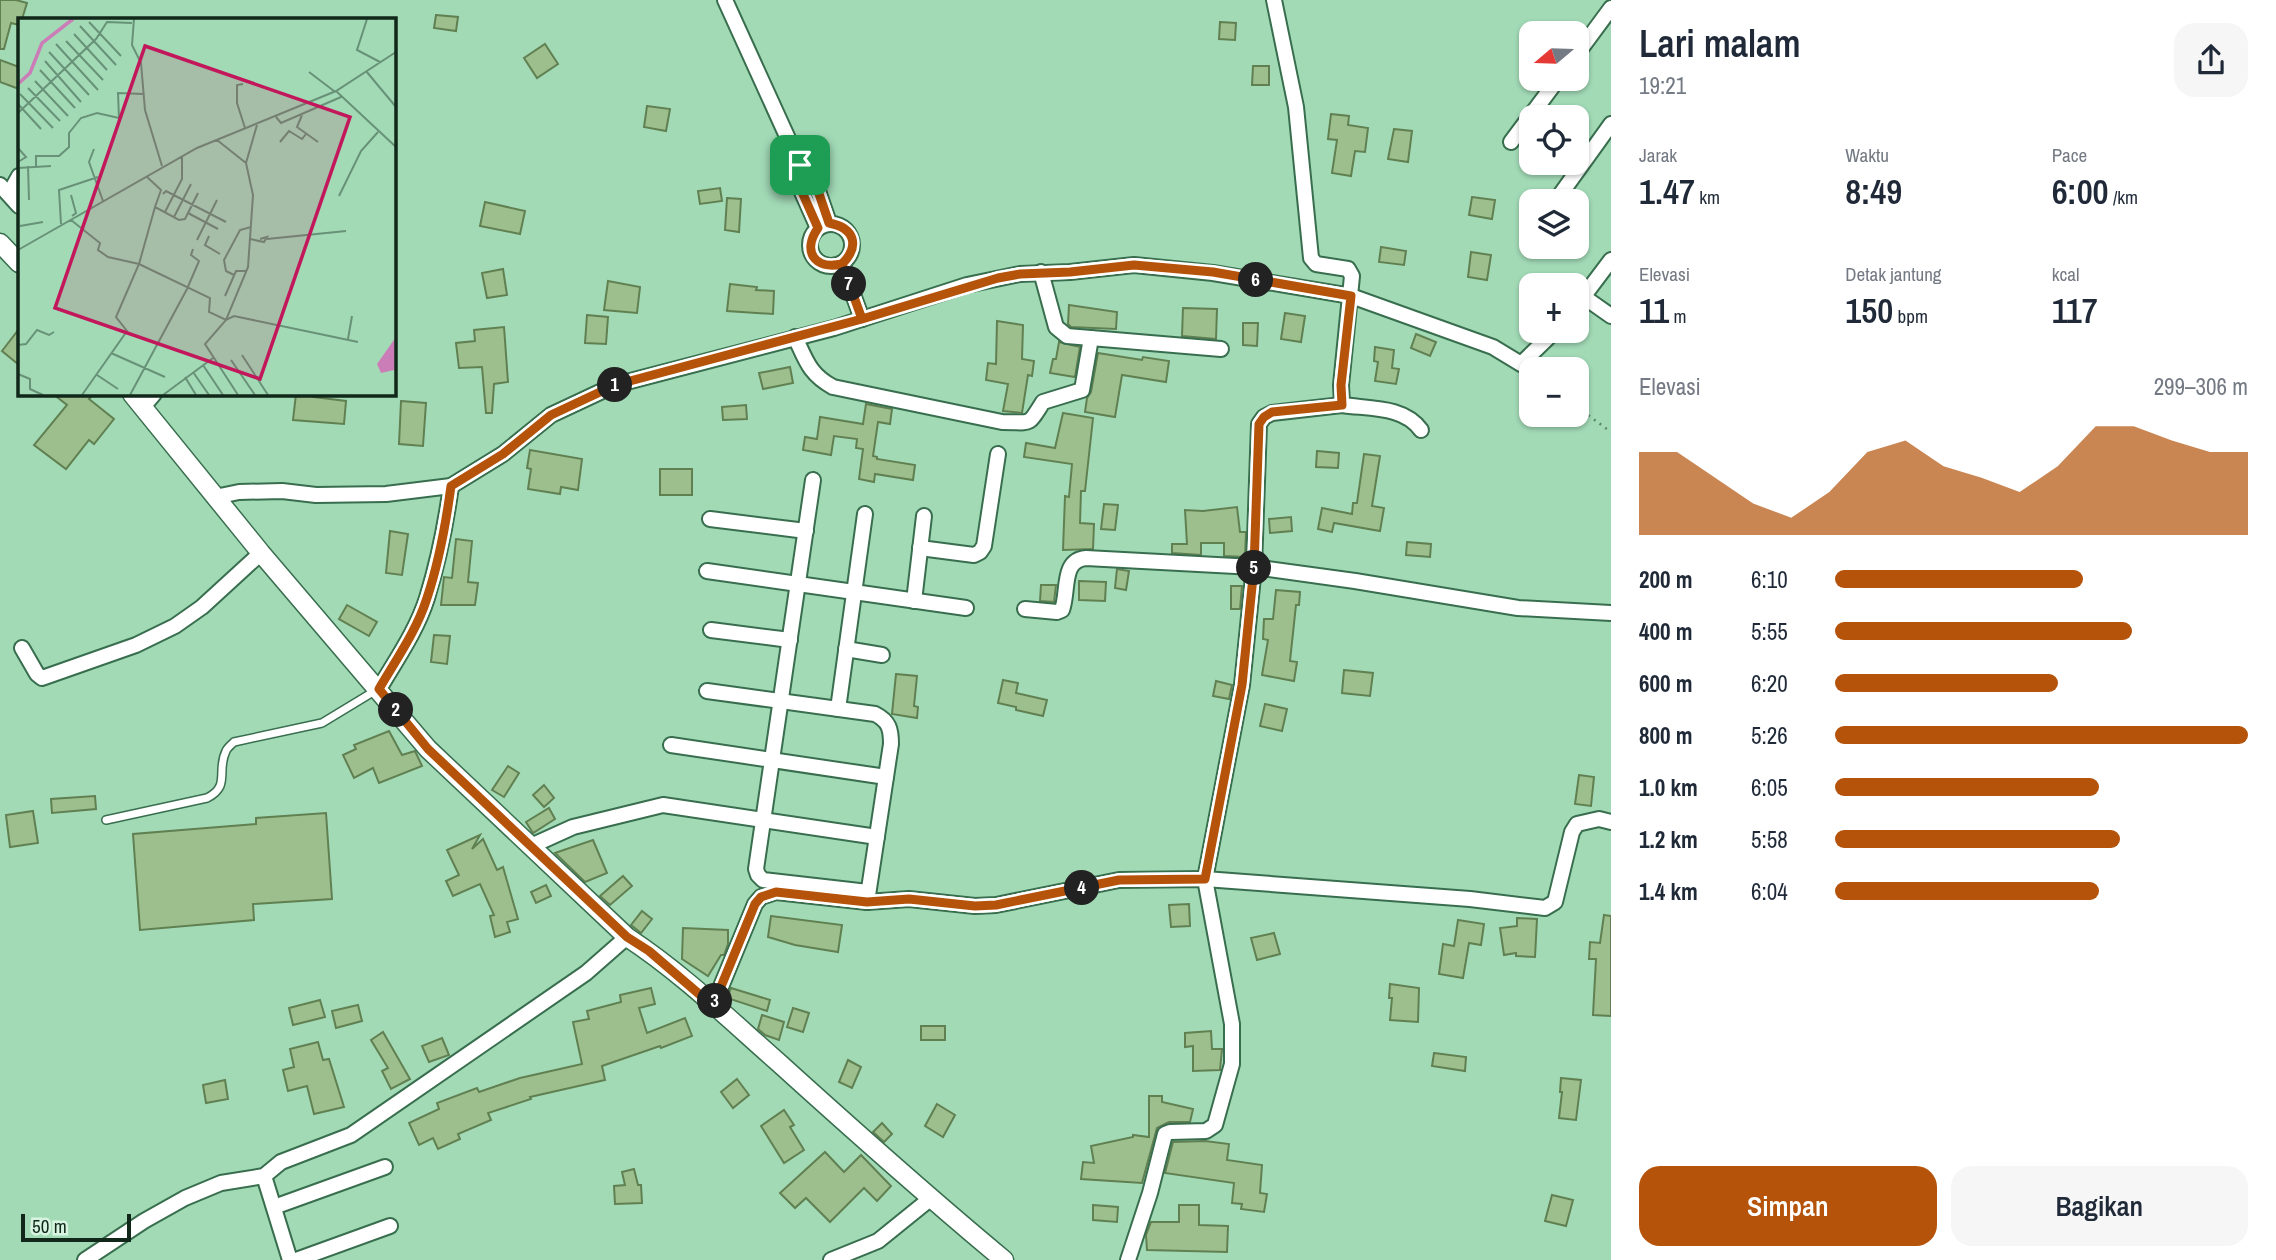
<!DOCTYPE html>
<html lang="id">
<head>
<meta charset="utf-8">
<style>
  :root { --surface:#fff; --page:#f6f6f7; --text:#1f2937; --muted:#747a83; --accent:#b45309 }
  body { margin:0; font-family:"Archivo Narrow",sans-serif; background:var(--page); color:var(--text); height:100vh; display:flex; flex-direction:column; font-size:26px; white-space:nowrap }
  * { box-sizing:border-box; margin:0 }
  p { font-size:23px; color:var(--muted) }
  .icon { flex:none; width:38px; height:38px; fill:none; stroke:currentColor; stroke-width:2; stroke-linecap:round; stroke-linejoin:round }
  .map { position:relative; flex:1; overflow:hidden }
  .sheet { display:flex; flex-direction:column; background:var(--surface); width:665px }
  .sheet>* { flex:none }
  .needle { width:46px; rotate:251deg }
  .controls { position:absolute; left:1519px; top:21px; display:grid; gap:14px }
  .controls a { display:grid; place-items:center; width:70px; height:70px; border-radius:14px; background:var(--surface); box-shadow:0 2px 5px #0004; font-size:35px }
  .scale { position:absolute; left:21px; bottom:18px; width:110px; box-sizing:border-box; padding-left:7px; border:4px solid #102719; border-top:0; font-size:19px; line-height:24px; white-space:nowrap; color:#102719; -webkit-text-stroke:5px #d7f4e1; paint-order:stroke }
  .pin { position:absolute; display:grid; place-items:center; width:60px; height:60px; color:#fff; margin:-30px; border-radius:14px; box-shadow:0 4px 10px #0006 }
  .km { position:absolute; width:35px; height:35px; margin:-18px; border-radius:50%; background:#222; color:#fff; font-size:19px; line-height:35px; text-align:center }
  .round { display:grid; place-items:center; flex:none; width:74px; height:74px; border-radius:21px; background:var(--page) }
  .summary { display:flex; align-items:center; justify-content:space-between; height:119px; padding:0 28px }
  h1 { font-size:38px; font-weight:600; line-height:52px }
  .metrics { display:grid; grid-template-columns:repeat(3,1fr); gap:10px; height:119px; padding:7px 28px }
  .metrics div { display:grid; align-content:center }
  .metrics b { font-size:35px; font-weight:600 }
  .metrics small { font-size:19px; font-weight:400 }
  .metrics p { font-size:19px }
  .chart { height:196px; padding:14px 28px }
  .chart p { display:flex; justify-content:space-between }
  .chart svg { width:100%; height:126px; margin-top:7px; fill:var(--accent); opacity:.7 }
  .action { display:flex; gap:14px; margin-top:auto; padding:14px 28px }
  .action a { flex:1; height:80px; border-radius:21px; background:var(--accent); color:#fff; font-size:28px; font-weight:600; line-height:80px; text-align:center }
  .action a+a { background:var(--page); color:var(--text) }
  ul { padding:0 28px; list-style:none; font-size:23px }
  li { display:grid; grid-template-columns:112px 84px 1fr; align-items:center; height:52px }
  li i { height:18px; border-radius:9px; background:var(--accent) }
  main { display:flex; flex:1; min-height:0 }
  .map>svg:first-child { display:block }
</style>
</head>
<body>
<main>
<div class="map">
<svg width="1611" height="1260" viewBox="0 0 1611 1260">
  <rect width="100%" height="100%" fill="#a2dab6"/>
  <g fill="#9dbf8e" stroke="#618052" stroke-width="2">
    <path d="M0,0H16L27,3L22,19H19V25L11,23L4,49H0Z"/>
    <path d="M436,15L458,17L456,31L434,28Z"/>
    <path d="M1220,22L1236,23L1235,40L1219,39Z"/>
    <path d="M545,44L558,64L537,78L524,58Z"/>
    <path d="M0,60L19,67V89L0,82Z"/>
    <path d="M1253,66H1269V85H1252Z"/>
    <path d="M647,106L670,109L666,131L644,127Z"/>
    <path d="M1331,114L1349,116L1348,125L1368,128L1365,152L1355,151L1351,176L1332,173L1337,140L1328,139Z"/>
    <path d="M1394,129L1412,131L1408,162L1388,159Z"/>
    <path d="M720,188L722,201L700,204L698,191Z"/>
    <path d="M1472,197L1495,200L1492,219L1469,215Z"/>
    <path d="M727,198L741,199L739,232L725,230Z"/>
    <path d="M485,202L525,211L520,234L480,226Z"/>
    <path d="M1381,247L1406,251L1404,265L1379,262Z"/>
    <path d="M1471,252L1491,255L1487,280L1468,277Z"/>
    <path d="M503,269L507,295L487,298L482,273Z"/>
    <path d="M608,281L640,287L637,313L604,310Z"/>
    <path d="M730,284L757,287L756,290L774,291L773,314L727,311Z"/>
    <path d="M1069,305L1117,312L1116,329L1071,327L1068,324Z"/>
    <path d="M1183,308L1217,309L1216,339L1182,336Z"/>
    <path d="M1285,313L1305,316L1301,342L1281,339Z"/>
    <path d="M587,315L608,317L606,344L585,343Z"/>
    <path d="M997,321L1023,325L1022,359L1034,361L1032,376L1028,375L1022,413L1003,411L1008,384L986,380L988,363L996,364Z"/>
    <path d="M1243,323H1258L1257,346L1243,345Z"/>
    <path d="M504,327L508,382L494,384L492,413H486L482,367L459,368L456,343L475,341L474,330Z"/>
    <path d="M19,329V365L2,351Z"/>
    <path d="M1416,334L1436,342L1430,356L1411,348Z"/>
    <path d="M1059,342L1080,347L1075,377L1050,373L1053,359H1056Z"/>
    <path d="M1375,347L1394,350L1392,368L1399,369L1396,384L1375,381L1378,362L1374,361Z"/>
    <path d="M1098,353L1142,360L1143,357L1169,361L1166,382L1122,375L1115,417L1085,412L1087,398L1091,392Z"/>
    <path d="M790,367L793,383L763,389L759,373Z"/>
    <path d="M53,394H94L89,399L114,419L94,444L89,440L66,469L34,445L67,405Z"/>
    <path d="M296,394H314L313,397L346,401L344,424L293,420Z"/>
    <path d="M401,401L426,403L423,446L399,444Z"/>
    <path d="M866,404L892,409L890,424L878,422L873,456L877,457V459L915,465L913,480L875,474L874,482L859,479L863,449L856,448L857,439L834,436L831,455L803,450L805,437L817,439L820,417L863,424Z"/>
    <path d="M746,405L747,419L723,420L722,407Z"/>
    <path d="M1063,413L1093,418L1085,491H1081L1080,523L1094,524L1093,549L1063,550L1065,496L1069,497L1072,464L1024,457L1026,443L1055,448Z"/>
    <path d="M530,450L582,459L578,490L561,487L560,494L528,489L531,469L527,468Z"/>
    <path d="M1317,451L1339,453L1338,468L1316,467Z"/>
    <path d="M1364,454L1380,456L1372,506L1384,508L1380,531L1334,523L1332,532L1318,529L1322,508L1352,514L1353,503H1357Z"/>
    <rect x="660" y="469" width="32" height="26"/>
    <path d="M1104,504L1118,505L1115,530L1101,529Z"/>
    <path d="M1237,507L1240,532H1246L1245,557L1224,556V543H1201V555L1172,553V544H1187L1185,510L1203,511Z"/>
    <path d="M1291,517L1292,531L1270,533L1269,519Z"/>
    <path d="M390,531L408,534L402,575L386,573Z"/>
    <path d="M456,539L472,541L468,582L478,583L475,605H441L444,577L452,578Z"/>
    <path d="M1407,542L1431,544L1430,557L1406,555Z"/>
    <path d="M1117,569L1129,571L1126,590L1115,588Z"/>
    <path d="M1079,581L1106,582L1105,601L1079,600Z"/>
    <path d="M1041,585H1056L1054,602L1040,601Z"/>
    <path d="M1231,586H1242L1240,609H1231Z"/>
    <path d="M1276,590L1300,592L1299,605H1296L1290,661L1297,662L1294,681L1262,675L1268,640L1263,639L1264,619H1273Z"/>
    <path d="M347,605L377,622L369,636L339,619Z"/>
    <path d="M434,635L450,636L447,664L431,662Z"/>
    <path d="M1344,670L1373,673L1370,696L1342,693Z"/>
    <path d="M896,674L917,676L914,706L918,707L917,718L892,714Z"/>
    <path d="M1003,680L1018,683L1016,693L1047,700L1043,716L1016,710V707L998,703Z"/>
    <path d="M1216,681L1232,685L1229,699L1213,696Z"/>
    <path d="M1265,704L1287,709L1282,731L1260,726Z"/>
    <path d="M389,731L402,755L415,751L422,766L379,783L373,768L354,778L343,755L356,749L354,745Z"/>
    <path d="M508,766L519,773L504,797L492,790Z"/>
    <path d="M1579,775L1594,777L1591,806L1575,804Z"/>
    <path d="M544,785L554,798L544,807L533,795Z"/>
    <path d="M95,796L96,809L52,813L51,799Z"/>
    <path d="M549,808L555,819L533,833L526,822Z"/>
    <path d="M33,811L38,843L10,847L6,815Z"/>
    <path d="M326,813L332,899L253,904L254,920L140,930L133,834L256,824V818Z"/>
    <path d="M480,835L472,849L483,839L497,870L503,867L518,919L507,922L510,932L495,937L490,916L494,915L480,884L453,896L446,881L459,875L447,850Z"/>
    <path d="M593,840L607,873L585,882L555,853Z"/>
    <path d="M623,876L632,886L610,905L600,896Z"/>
    <path d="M546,885L551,896L536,903L531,892Z"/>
    <path d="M1189,904L1190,926L1171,927L1169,905Z"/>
    <path d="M642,911L652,919L641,933L631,925Z"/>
    <path d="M1604,915L1611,916V1016L1593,1015L1596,959H1589L1590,942L1600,943Z"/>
    <path d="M771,916L842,925L838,952L795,945L768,937Z"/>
    <path d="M1517,918L1537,919L1535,957L1516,956V953L1504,955L1500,928L1517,926Z"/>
    <path d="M1458,920L1484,924L1481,945L1469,943L1463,978L1439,974L1443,944L1454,946Z"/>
    <path d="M683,928L728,930V944L724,955H721L708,976L682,959Z"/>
    <path d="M1274,933L1280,954L1257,960L1251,938Z"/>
    <path d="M1390,984L1419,988L1418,1022L1390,1020L1392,998H1389Z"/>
    <path d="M651,988L655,1004L639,1008L647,1033L685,1018L692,1036L661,1048L660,1046L602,1066L605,1080L530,1097L531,1099L488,1113L491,1120L458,1134L460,1139L438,1149L433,1138L419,1145L409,1123L439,1109L437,1103L477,1088L479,1092L520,1078L582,1064L573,1022L589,1019L587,1011L621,1002L620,995Z"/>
    <path d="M731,988L770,1000L767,1011L727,998Z"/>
    <path d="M320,1000L325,1017L293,1025L289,1008Z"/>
    <path d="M358,1005L362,1021L336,1028L332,1011Z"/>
    <path d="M793,1008L809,1013L803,1032L787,1027Z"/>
    <path d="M762,1015L784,1022L779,1040L765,1035L758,1029Z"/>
    <rect x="921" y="1026" width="24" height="14"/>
    <path d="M1211,1031L1212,1049H1222L1220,1070L1193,1071V1046L1185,1047V1033Z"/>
    <path d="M383,1032L410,1079L391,1089L382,1071L388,1068L371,1040Z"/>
    <path d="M442,1038L449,1055L429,1062L422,1046Z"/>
    <path d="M318,1042L323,1060L329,1059L344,1107L314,1114L307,1086L288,1091L283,1070L294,1067L290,1049Z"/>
    <path d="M1434,1053L1466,1057L1465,1071L1432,1066Z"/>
    <path d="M848,1060L861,1067L852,1088L839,1082Z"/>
    <path d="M1561,1078L1581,1080L1576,1120L1559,1118L1562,1092H1560Z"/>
    <path d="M737,1079L749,1095L733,1108L721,1092Z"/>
    <path d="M225,1080L228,1099L206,1103L203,1085Z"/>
    <path d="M1149,1096H1162V1102L1193,1109L1190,1122H1169L1157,1128L1142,1183L1081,1179L1083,1162L1094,1163L1091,1146L1133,1137V1135L1149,1137Z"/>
    <path d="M937,1104L955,1115L943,1137L925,1126Z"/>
    <path d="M784,1110L794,1125L790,1127L804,1150L784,1163L761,1126Z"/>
    <path d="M882,1123L892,1134L884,1142L873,1132Z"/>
    <path d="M1205,1141L1229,1144L1227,1160L1262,1165L1260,1193L1267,1194L1264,1212L1241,1209L1242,1204L1232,1203L1234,1183L1165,1173L1173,1142Z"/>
    <path d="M825,1152L844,1172L861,1155L891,1186L877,1201L864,1188L830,1222L806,1198L795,1208L780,1193Z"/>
    <path d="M634,1169L638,1185H641L642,1203L615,1204L614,1186L625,1185L622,1172Z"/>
    <path d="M1552,1195L1573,1200L1566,1226L1545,1221Z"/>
    <path d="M1093,1205L1118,1207L1117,1222L1093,1220Z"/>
    <path d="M1179,1205H1199V1225L1228,1226L1227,1252L1147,1250L1146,1235L1151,1222H1179Z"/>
  </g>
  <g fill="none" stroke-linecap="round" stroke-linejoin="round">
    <g stroke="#386e4e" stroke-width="10">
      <path id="service" d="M106,820L207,798C231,786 216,771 226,751C227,748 231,745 234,742L322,723L378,689"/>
    </g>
    <g stroke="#386e4e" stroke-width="18">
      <g id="minor">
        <path d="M725,0L800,165L816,185L829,223"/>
        <path d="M1577,54L1611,8"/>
        <path d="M1511,142L1558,79"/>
        <path d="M800,165L802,192L818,228"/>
        <path d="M0,185L19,206"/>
        <path d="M9,194L19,176"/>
        <path d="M1560,195L1611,124"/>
        <circle cx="831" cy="245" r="21"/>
        <path d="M842,264L862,319"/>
        <path d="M1041,272L1056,327L1067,336L1221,349"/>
        <path d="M1584,297L1611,316"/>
        <path d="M1577,305L1611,260"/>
        <path d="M795,337C806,360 809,374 833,387L1002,422C1033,422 1027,427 1043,402L1082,390L1091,338"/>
        <path d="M1342,405C1370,409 1404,406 1421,430"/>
        <path d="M143,407L154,394"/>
        <path d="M813,480L756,869L758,875L763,880L868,892"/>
        <path d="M215,497L239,492L282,491L316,495L386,494L451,486L503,454L551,415L615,385L834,328L967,285L1020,274L1070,272L1134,265L1213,273L1351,296L1493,347L1521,364L1555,331"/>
        <path d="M710,519L806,531"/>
        <path d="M920,548L974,555L980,552L984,546L998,454"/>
        <path d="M707,571L966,608"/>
        <path d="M914,601L924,516"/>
        <path d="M1025,609L1057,612L1062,610C1069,591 1061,560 1086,558L1254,567L1355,581L1518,608L1611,613"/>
        <path d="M711,630L790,640"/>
        <path d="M22,648L37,674L42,678L136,645L175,626L202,607L261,553"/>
        <path d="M846,649L882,655"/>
        <path d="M379,689C396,660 417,630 427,598C438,562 446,523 451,486"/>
        <path d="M707,691L875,714C889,721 891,729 891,744L867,902L776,892L761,897L755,904L713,1006"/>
        <path d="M838,709L865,514"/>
        <path d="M671,745L886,777"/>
        <path d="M531,846L573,827L663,805L877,837"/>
        <path d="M867,902L909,899L975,906L996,905L1119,880L1205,879L1470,899L1545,908L1555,902L1572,832L1577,824L1599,819L1611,822"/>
        <path d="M264,1176L290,1260"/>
        <path d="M274,1207L385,1167"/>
        <path d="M85,1260L144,1221L185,1198L221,1183L264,1176L281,1162L351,1135L586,973L627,937"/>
        <path d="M296,1260L390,1226"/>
        <path d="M831,1260L878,1241L930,1199"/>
        <path d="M1128,1260L1150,1193L1165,1134L1170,1132L1206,1131L1215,1125L1232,1064V1024L1205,879L1242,685L1254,567L1259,424L1264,417L1272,413L1342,405L1341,385L1352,276L1348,269L1316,264L1311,258L1296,107L1274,0"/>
      </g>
    </g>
    <g stroke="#386e4e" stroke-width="21">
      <g id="tertiary">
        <path d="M0,243L19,263"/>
        <path d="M132,394L261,553L428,749L627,937C682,973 730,1020 779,1063C853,1130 927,1196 1004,1260"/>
      </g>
    </g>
    <path stroke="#5d866c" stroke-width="2.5" stroke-dasharray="2 5" stroke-linecap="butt" d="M1577,407L1611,432"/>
    <use href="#service" stroke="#fff" stroke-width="7"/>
    <use href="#minor" stroke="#fff" stroke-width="14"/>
    <use href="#tertiary" stroke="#fff" stroke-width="18"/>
  </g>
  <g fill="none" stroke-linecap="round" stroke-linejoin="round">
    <g stroke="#fff" stroke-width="14">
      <path id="route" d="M800,165L816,185L829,223C855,228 860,246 842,264L862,319L615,385L551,415L503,454L451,486C446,523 439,562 427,598C417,630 396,660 379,689L428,749L627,937L649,951L713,1006L755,904L761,897L776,892L867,902L909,899L975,906L996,905L1119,880L1205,879L1242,685L1254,567L1259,424L1264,417L1272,412L1342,405L1341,385L1351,296L1213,272L1134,265L1070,272L1020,274L998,278L862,319L842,264C814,270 802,251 818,228L802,192L800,165"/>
    </g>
    <use href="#route" stroke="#b45309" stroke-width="9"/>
  </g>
  <g transform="translate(18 18)">
    <rect width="378" height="378" fill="#a2dab6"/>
    <path d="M378,319V356L376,352L363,355L359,346Z" fill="#ca7db7"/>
    <path fill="none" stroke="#ca7db7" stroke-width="3.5" d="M0,66L12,55L24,25L55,1"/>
    <path fill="none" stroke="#689277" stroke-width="2" d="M116,1L114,27L123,45L127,92L144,148M349,1L339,32L362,44M71,4L103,38M62,8L98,47M56,16L89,52M48,23L85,62M38,26L80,72M31,34L71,77M27,43L63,84M22,52L57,90M348,53L378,89M291,54L316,73M17,63L50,98M225,66L219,67V85L227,110M10,70L42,103M318,73L378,129M2,76L35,110M0,86L23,111M0,95L78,21L89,4L114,5M284,97L279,109L300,124M258,99L263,105L323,79M199,122L228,145M262,124L271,113L284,121L288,116M0,130L8,139L0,144M76,131L71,144L85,183M10,148L11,182M18,148V138H41L51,129V115L63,100L79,95L101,100L100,75L126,76M0,150L33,148M128,158L143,172L137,189L161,202L167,201L180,175M0,174L1,150M145,176L148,173L208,204M53,177L58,195L54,198M321,178L343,133L360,114M147,194L164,161V138M170,195L200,211M156,199L173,166M53,202L82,225L80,232L90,239L121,246L192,280L191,294L208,302L216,298L340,324M43,206L41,172L80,159M2,208L25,204M191,218L187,227L202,236M232,221L246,224L249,219L242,221M249,221L328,213M179,222L199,182M0,232L179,130L318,73L378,34M216,257L208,253L206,242L222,212L233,209M207,278L218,253H229M330,321L334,298M0,327L8,326L19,312L31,317L36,314M93,335L147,359M224,337L250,377M213,342L237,377M185,347L205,377M175,354L191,377M0,356L12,361V371L25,377M79,357L100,371M167,359L178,377M64,377L109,313L98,299L121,246L137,189M112,377L169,271L181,243L173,237L175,231M145,377L195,340M220,377L187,326L208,302L230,249L235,177L228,145L239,107"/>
    <path fill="#c2185b" fill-opacity="0.15" stroke="#c2185b" stroke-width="3.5" d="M127,28L332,99L242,361L37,290Z"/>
    <rect width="378" height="378" fill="none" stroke="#102719" stroke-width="3.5"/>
  </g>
</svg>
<div class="controls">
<a><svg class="needle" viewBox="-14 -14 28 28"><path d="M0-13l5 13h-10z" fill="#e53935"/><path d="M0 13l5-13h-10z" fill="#747a83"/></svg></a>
<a><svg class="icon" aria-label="locate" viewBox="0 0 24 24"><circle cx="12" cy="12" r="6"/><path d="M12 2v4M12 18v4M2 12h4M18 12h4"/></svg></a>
<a><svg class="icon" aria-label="layers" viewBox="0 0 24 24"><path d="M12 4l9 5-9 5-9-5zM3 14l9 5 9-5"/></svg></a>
<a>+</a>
<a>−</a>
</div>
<div class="scale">50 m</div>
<div class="pin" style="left:800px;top:165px;background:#1e9e55"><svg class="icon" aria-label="arrive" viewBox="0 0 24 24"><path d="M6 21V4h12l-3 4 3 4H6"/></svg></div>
<b class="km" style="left:615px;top:385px">1</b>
<b class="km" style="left:396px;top:710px">2</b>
<b class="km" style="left:715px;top:1001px">3</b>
<b class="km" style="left:1082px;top:888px">4</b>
<b class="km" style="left:1254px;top:568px">5</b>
<b class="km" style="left:1256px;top:280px">6</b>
<b class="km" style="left:849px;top:284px">7</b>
</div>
<section class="sheet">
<div class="summary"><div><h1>Lari malam</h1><p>19:21</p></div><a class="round"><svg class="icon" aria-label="share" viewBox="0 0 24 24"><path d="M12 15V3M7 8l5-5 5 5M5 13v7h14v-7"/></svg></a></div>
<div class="metrics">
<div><p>Jarak</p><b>1.47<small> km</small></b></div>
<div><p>Waktu</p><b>8:49</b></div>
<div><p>Pace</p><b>6:00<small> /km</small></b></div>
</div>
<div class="metrics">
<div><p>Elevasi</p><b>11<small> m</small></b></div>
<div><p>Detak jantung</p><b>150<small> bpm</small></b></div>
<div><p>kcal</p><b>117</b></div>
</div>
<div class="chart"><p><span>Elevasi</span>299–306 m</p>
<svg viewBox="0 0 160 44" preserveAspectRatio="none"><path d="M0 44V15L10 15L20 24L30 33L40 38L50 29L60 15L70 11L80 20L90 24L100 29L110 20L120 6L130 6L140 11L150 15L160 15V44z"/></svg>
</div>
<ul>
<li><b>200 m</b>6:10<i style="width:60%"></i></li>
<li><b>400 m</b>5:55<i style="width:72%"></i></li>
<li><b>600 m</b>6:20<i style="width:54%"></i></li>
<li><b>800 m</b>5:26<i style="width:100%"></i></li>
<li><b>1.0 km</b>6:05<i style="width:64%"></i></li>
<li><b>1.2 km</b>5:58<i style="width:69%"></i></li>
<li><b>1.4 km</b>6:04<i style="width:64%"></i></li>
</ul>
<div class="action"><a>Simpan</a><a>Bagikan</a></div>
</section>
</main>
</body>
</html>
